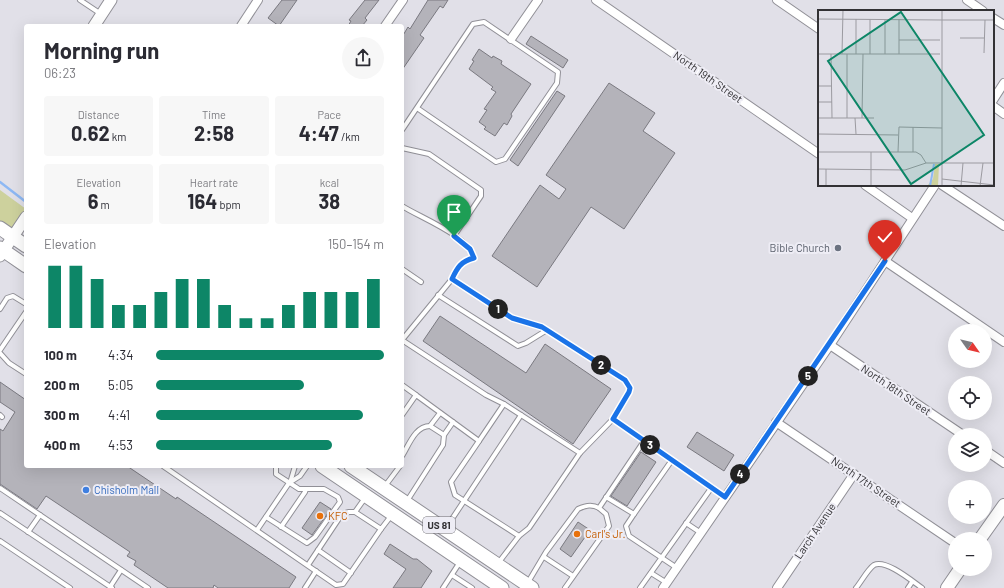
<!DOCTYPE html>
<html lang="en">
<head>
<meta charset="utf-8">
<style>
  :root { --surface:#fff; --page:#f7f7f7; --text:#2b2b33; --muted:#7c7c81; --accent:#0d8667 }
  body { margin:0; font-family:Barlow,sans-serif; background:var(--page); color:var(--text); height:100vh; display:flex; flex-direction:column; font-size:15px; white-space:nowrap }
  * { box-sizing:border-box; margin:0 }
  p { font-size:13px; color:var(--muted) }
  .icon { flex:none; width:22px; height:22px; fill:none; stroke:currentColor; stroke-width:2; stroke-linecap:round; stroke-linejoin:round }
  .map { position:relative; flex:1; overflow:hidden }
  .side { position:absolute; left:24px; top:24px; width:380px; height:444px; display:flex; flex-direction:column; background:var(--surface); border-radius:4px; box-shadow:0 4px 16px #0002 }
  .side>* { flex:none }
  .needle { width:26px; rotate:124deg }
  .tools { position:absolute; left:948px; top:324px; display:grid; gap:8px }
  .tools a { display:grid; place-items:center; width:44px; height:44px; border-radius:50%; background:var(--surface); box-shadow:0 4px 16px #0002; font-size:20px }
  .pin { position:absolute; display:grid; place-items:center; width:34px; height:34px; color:#fff; margin:-41px -17px; border-radius:50% 50% 50% 0; rotate:-45deg; box-shadow:0 0 4px #0007 }
  .pin .icon { rotate:45deg }
  .km { position:absolute; width:20px; height:20px; margin:-10px; border-radius:50%; background:#222; color:#fff; font-size:11px; line-height:20px; text-align:center }
  .round { display:grid; place-items:center; flex:none; width:42px; height:42px; border-radius:21px; background:var(--page) }
  .head { display:flex; align-items:center; justify-content:space-between; height:68px; padding:0 20px }
  h1 { font-size:22px; font-weight:700; line-height:30px }
  .figures { display:grid; grid-template-columns:repeat(3,1fr); gap:6px; height:68px; padding:4px 20px }
  .figures div { display:grid; align-content:center; border-radius:4px; background:var(--page); text-align:center }
  .figures b { font-size:20px; font-weight:700 }
  .figures small { font-size:11px; font-weight:400 }
  .figures p { font-size:11px }
  .chart { height:112px; padding:8px 20px }
  .chart p { display:flex; justify-content:space-between }
  .chart svg { width:100%; height:72px; margin-top:4px; stroke:var(--accent); stroke-width:6 }
  ul { padding:0 20px; list-style:none; font-size:13px }
  li { display:grid; grid-template-columns:64px 48px 1fr; align-items:center; height:30px }
  li i { height:10px; border-radius:5px; background:var(--accent) }
  .map>svg:first-child { display:block }
</style>
</head>
<body>
<div class="map">
<svg width="1004" height="588" viewBox="0 0 1004 588">
  <rect width="100%" height="100%" fill="#e1e0e8"/>
  <path fill="#cdd19d" d="M0,190L26,209L12,230L0,221Z"/>
  <g fill="none" stroke-linecap="round" stroke-linejoin="round">
    <path stroke="#8db8f4" stroke-width="2.5" d="M0,182L26,202"/>
  </g>
  <g fill="#b4b3ba" stroke="#7a7980">
    <path d="M282,0H297L279,26L268,18Z"/>
    <path d="M365,0H379L365,18L367,20L362,26H348L351,21L349,20Z"/>
    <path d="M428,0H448L443,8L440,6L420,35L424,38L402,70V37L408,27L410,29Z"/>
    <path d="M531,36L568,60L563,68L526,44Z"/>
    <path d="M479,49L492,58L493,56L502,61L501,64L531,84L511,114L512,116L507,125L504,123L495,136L484,129L486,127L479,122L487,110L484,109L496,92L491,89L493,87L469,69L474,61L472,60Z"/>
    <path d="M609,83L655,113L643,131L675,153L624,229L591,207L537,287L492,256L540,185L559,199L566,189L546,175Z"/>
    <path d="M557,91L565,96L518,166L510,160Z"/>
    <path d="M440,316L526,373L545,344L611,389L573,444L423,341Z"/>
    <path d="M0,382L26,400V466H127L176,499L177,497L296,577L289,588H218L214,585L213,588H168L134,565L136,561L127,556L130,552L46,496L37,509L0,484V429L3,431L15,412L0,402Z"/>
    <path d="M697,432L734,455L724,471L687,447Z"/>
    <path d="M641,452L656,462L627,506L611,496Z"/>
    <path d="M320,502L331,509L312,535L302,528Z"/>
    <path d="M578,522L590,530L571,557L560,549Z"/>
    <path d="M390,544L413,559H417L432,571L421,588H393L406,569L384,554Z"/>
  </g>
  <g fill="none" stroke-linecap="round" stroke-linejoin="round">
    <g stroke="#919097" stroke-width="6">
      <g id="service">
        <path d="M80,0L101,14"/>
        <path d="M402,130L473,24L484,22L558,72L557,83L505,159L496,162L417,108"/>
        <path d="M402,148L429,154L481,190V196L454,236"/>
        <path d="M402,206C421,218 469,236 474,258C461,261 457,268 452,279"/>
        <path d="M402,269L421,282"/>
        <path d="M438,295L518,346L526,343L547,330"/>
        <path d="M0,309L7,298L13,296L26,304"/>
        <path d="M402,340L452,279L512,318L542,327L625,380L630,389L629,392L613,419L725,497"/>
        <path d="M402,340L486,395L504,404L580,453L529,528L519,536L499,562"/>
        <path d="M0,350L26,312"/>
        <path d="M0,353L9,363L26,374"/>
        <path d="M402,385L416,395"/>
        <path d="M0,415L2,417"/>
        <path d="M402,415L416,395L479,441L451,482L455,495L519,536"/>
        <path d="M430,426L444,435"/>
        <path d="M479,441L504,404"/>
        <path d="M580,453L613,419"/>
        <path d="M402,456C409,445 415,426 430,426L440,413"/>
        <path d="M163,466L336,585L343,584L381,529"/>
        <path d="M290,483L295,466"/>
        <path d="M385,486L400,466"/>
        <path d="M0,488L148,588"/>
        <path d="M606,497L634,514L672,460"/>
        <path d="M365,498L355,512L381,529L391,516"/>
        <path d="M407,501L443,445L444,435L453,422"/>
        <path d="M0,513L112,588"/>
        <path d="M634,514L626,526L629,536L677,568"/>
        <path d="M266,517L307,543L315,537L340,502L338,497L324,489H299L296,487L276,474V466"/>
        <path d="M686,523L701,533"/>
        <path d="M281,527L305,492L306,489"/>
        <path d="M446,528L521,415"/>
        <path d="M257,530L289,483L300,476L307,466"/>
        <path d="M28,532L40,515"/>
        <path d="M0,541L70,588"/>
        <path d="M318,550L351,573"/>
        <path d="M544,557L573,576"/>
        <path d="M308,565L342,514L349,512H355"/>
        <path d="M651,573L667,583"/>
        <path d="M452,575L472,588"/>
        <path d="M527,584L546,552L578,509C586,505 592,504 599,508L644,441"/>
        <path d="M110,587L121,570"/>
        <path d="M305,588L316,571"/>
        <path d="M443,588L460,562"/>
        <path d="M565,588L609,526L606,514L599,508"/>
        <path d="M640,588L712,487"/>
        <path d="M856,588C861,582 868,569 874,565C886,559 912,581 922,588"/>
        <path d="M908,588L912,582"/>
      </g>
    </g>
    <g stroke="#919097" stroke-width="10">
      <g id="minor">
        <path d="M596,0L819,154"/>
        <path d="M777,0L819,29"/>
        <path d="M967,0L983,11"/>
        <path d="M993,18L1004,25"/>
        <path d="M241,26L258,0"/>
        <path d="M385,26L403,0"/>
        <path d="M511,39L538,0"/>
        <path d="M993,100L1004,83"/>
        <path d="M993,106L1004,114"/>
        <path d="M865,185L912,218"/>
        <path d="M942,185L1004,226"/>
        <path d="M885,261L1004,342"/>
        <path d="M830,345L963,435"/>
        <path d="M776,422L955,543"/>
        <path d="M985,450L1004,463"/>
        <path d="M663,588L830,345L935,185"/>
        <path d="M777,588L854,474"/>
      </g>
    </g>
    <g stroke="#919097" stroke-width="13">
      <g id="tertiary">
        <path d="M94,26L111,0"/>
        <path d="M0,256L26,217"/>
      </g>
    </g>
    <g stroke="#919097" stroke-width="14">
      <g id="secondary">
        <path d="M980,539L1004,505"/>
        <path d="M947,588L960,569"/>
      </g>
    </g>
    <g stroke="#919097" stroke-width="15">
      <g id="primary">
        <path d="M0,228L26,246"/>
        <path d="M0,248L26,266"/>
        <path d="M322,466L502,588"/>
        <path d="M351,466L532,588"/>
      </g>
    </g>
    <use href="#service" stroke="#fff" stroke-width="4"/>
    <use href="#minor" stroke="#fff" stroke-width="8"/>
    <use href="#tertiary" stroke="#fff" stroke-width="11"/>
    <use href="#secondary" stroke="#fff" stroke-width="12"/>
    <use href="#primary" stroke="#fff" stroke-width="13"/>
  </g>
  <g fill="none" stroke-linecap="round" stroke-linejoin="round">
    <g stroke="#fff" stroke-width="8">
      <path id="route" d="M454,236L470,249L474,258C461,261 457,268 452,279L512,318L542,327L625,380L630,388L629,392L613,419L725,497L885,261"/>
    </g>
    <use href="#route" stroke="#1a73e8" stroke-width="5"/>
  </g>
  <circle fill="#6b7280" stroke="#eeedf5" stroke-width="1.5" cx="838" cy="248" r="4"/>
  <circle fill="#3f7fe0" stroke="#eeedf5" stroke-width="1.5" cx="86" cy="490" r="4"/>
  <g fill="#e8710a" stroke="#eeedf5" stroke-width="1.5">
    <circle cx="320" cy="516" r="4"/>
    <circle cx="577" cy="534" r="4"/>
  </g>
  <g text-anchor="middle" stroke-width="4" stroke-linejoin="round" paint-order="stroke">
    <rect fill="#eeedf5" stroke="#6a696e" stroke-width="1" x="423" y="517" width="32" height="16" rx="3"/>
    <g font-size="10" font-weight="bold" fill="#323134">
      <text x="439" y="529">US 81</text>
    </g>
    <g font-size="11" fill="#323134" stroke="#eeedf5">
      <text transform="translate(708 77) rotate(35)" y="4">North 19th Street</text>
      <text transform="translate(896 390) rotate(34)" y="4">North 18th Street</text>
      <text transform="translate(866 482) rotate(34)" y="4">North 17th Street</text>
      <text transform="translate(815 531) rotate(-56)" y="4">Larch Avenue</text>
    </g>
    <g font-size="11" fill="#5b616d" stroke="#eeedf5" text-anchor="end">
      <text x="830" y="252">Bible Church</text>
    </g>
    <g font-size="11" fill="#366cbe" stroke="#eeedf5" text-anchor="start">
      <text x="94" y="494">Chisholm Mall</text>
    </g>
    <g font-size="11" fill="#c56008" stroke="#eeedf5" text-anchor="start">
      <text x="328" y="520">KFC</text>
      <text x="585" y="538">Carl's Jr.</text>
    </g>
  </g>
  <g transform="translate(818 10)">
    <rect width="176" height="176" fill="#e1e0e8"/>
    <path d="M117,154H121L120,176H109L115,169Z" fill="#cdd19d"/>
    <path fill="none" stroke="#8db8f4" stroke-width="2" d="M112,176L116,154"/>
    <path fill="none" stroke="#9b9aa0" stroke-width="1" d="M0,9L124,10M38,9V44M124,10H176M142,28H166M81,30H122M166,43L167,10M0,44H122M13,44L14,108M24,44L25,0M52,44V9M67,44V9M81,44V9M0,76H13M0,92H14M0,108H56M29,108V44M37,108L38,124M44,108L45,44M95,117V142M0,124L80,125M0,142H98L103,145L108,153M53,142V176M80,142L81,117L124,118M0,159L87,160L108,153H176M8,159V176M124,169L176,175M124,176V0M143,176L145,153M162,176L165,153"/>
    <path fill="#0d8667" fill-opacity="0.15" stroke="#0d8667" stroke-width="2" d="M83,2L166,125L93,174L10,51Z"/>
    <rect width="176" height="176" fill="none" stroke="#323134" stroke-width="2"/>
  </g>
</svg>
<div class="tools">
<a><svg class="needle" viewBox="-14 -14 28 28"><path d="M0-13l5 13h-10z" fill="#e53935"/><path d="M0 13l5-13h-10z" fill="#7c7c81"/></svg></a>
<a><svg class="icon" aria-label="locate" viewBox="0 0 24 24"><circle cx="12" cy="12" r="6"/><path d="M12 2v4M12 18v4M2 12h4M18 12h4"/></svg></a>
<a><svg class="icon" aria-label="layers" viewBox="0 0 24 24"><path d="M12 4l9 5-9 5-9-5zM3 14l9 5 9-5"/></svg></a>
<a>+</a>
<a>−</a>
</div>
<div class="pin" style="left:454px;top:236px;background:#1e9e55"><svg class="icon" aria-label="arrive" viewBox="0 0 24 24"><path d="M6 21V4h12l-3 4 3 4H6"/></svg></div>
<div class="pin" style="left:885px;top:261px;background:#d93025"><svg class="icon" aria-label="check" viewBox="0 0 24 24"><path d="M5 12l5 5 9-10"/></svg></div>
<b class="km" style="left:498px;top:309px">1</b>
<b class="km" style="left:601px;top:365px">2</b>
<b class="km" style="left:650px;top:445px">3</b>
<b class="km" style="left:740px;top:474px">4</b>
<b class="km" style="left:808px;top:376px">5</b>
<section class="side">
<div class="head"><div><h1>Morning run</h1><p>06:23</p></div><a class="round"><svg class="icon" aria-label="share" viewBox="0 0 24 24"><path d="M12 15V3M7 8l5-5 5 5M5 13v7h14v-7"/></svg></a></div>
<div class="figures">
<div><p>Distance</p><b>0.62<small> km</small></b></div>
<div><p>Time</p><b>2:58</b></div>
<div><p>Pace</p><b>4:47<small> /km</small></b></div>
</div>
<div class="figures">
<div><p>Elevation</p><b>6<small> m</small></b></div>
<div><p>Heart rate</p><b>164<small> bpm</small></b></div>
<div><p>kcal</p><b>38</b></div>
</div>
<div class="chart"><p><span>Elevation</span>150–154 m</p>
<svg viewBox="0 0 160 44" preserveAspectRatio="none"><path d="M5 44V6M15 44V6M25 44V14M35 44V30M45 44V30M55 44V22M65 44V14M75 44V14M85 44V30M95 44V38M105 44V38M115 44V30M125 44V22M135 44V22M145 44V22M155 44V14"/></svg>
</div>
<ul>
<li><b>100 m</b>4:34<i style="width:100%"></i></li>
<li><b>200 m</b>5:05<i style="width:65%"></i></li>
<li><b>300 m</b>4:41<i style="width:91%"></i></li>
<li><b>400 m</b>4:53<i style="width:77%"></i></li>
</ul>
</section>
</div>
</body>
</html>
